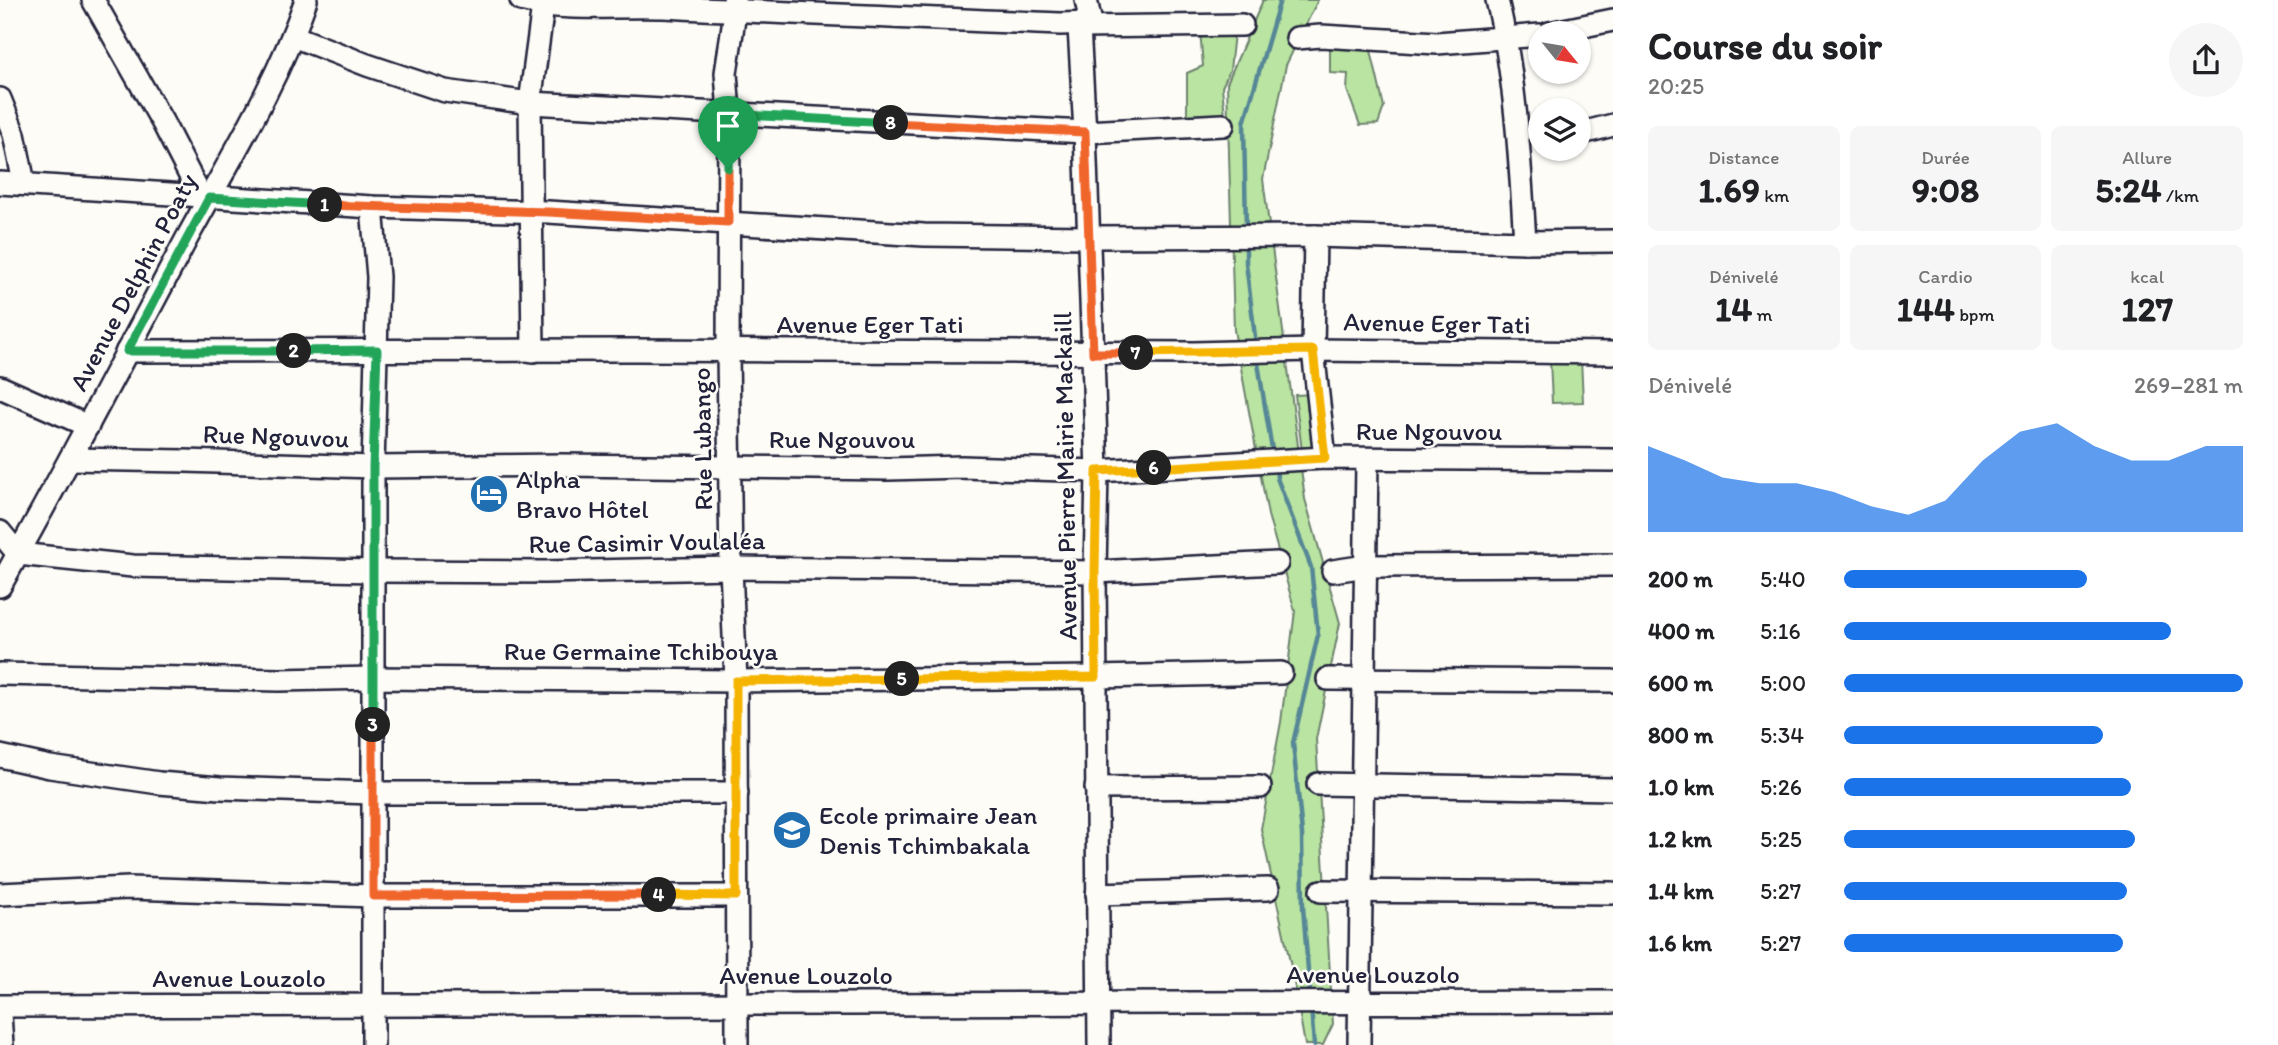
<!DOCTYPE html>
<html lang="fr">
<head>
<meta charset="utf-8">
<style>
  :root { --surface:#fff; --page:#f6f6f6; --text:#202124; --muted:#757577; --accent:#1a73e8 }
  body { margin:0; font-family:Itim,sans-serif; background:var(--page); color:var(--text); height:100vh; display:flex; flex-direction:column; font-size:26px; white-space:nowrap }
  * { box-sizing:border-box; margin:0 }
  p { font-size:23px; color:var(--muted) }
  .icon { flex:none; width:38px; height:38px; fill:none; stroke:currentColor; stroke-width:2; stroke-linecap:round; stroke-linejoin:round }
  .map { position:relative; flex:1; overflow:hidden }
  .details { display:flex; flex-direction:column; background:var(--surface); width:665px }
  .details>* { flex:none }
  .needle { width:46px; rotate:120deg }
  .controls { position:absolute; left:1528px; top:21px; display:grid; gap:14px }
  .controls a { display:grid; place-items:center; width:63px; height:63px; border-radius:50%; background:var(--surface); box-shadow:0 2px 5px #0004; font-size:35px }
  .pin { position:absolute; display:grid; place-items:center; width:60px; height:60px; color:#fff; margin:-72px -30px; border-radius:50% 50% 50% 0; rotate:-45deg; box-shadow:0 0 7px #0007 }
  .pin .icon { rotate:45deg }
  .km { position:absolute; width:35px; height:35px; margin:-18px; border-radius:50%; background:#222; color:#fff; font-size:19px; line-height:35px; text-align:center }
  .round { display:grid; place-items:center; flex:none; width:74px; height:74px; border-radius:37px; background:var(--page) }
  .summary { display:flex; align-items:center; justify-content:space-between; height:119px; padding:0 35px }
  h1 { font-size:38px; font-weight:700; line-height:52px }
  .metrics { display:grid; grid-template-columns:repeat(3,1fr); gap:10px; height:119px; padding:7px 35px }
  .metrics div { display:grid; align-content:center; border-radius:10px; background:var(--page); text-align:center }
  .metrics b { font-size:35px; font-weight:700 }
  .metrics small { font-size:19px; font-weight:400 }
  .metrics p { font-size:19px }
  .chart { height:196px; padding:14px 35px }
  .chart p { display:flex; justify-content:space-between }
  .chart svg { width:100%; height:126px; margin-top:7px; fill:var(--accent); opacity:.7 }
  ul { padding:0 35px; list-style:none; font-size:23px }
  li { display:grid; grid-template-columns:112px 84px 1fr; align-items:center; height:52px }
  li i { height:18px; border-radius:9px; background:var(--accent) }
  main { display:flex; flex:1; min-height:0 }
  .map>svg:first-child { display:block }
</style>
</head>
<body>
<main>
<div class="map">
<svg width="1613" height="1045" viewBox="0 0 1613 1045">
  <rect width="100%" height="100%" fill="#fdfcf7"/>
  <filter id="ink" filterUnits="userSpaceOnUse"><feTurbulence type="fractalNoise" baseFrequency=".0143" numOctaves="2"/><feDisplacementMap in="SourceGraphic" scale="14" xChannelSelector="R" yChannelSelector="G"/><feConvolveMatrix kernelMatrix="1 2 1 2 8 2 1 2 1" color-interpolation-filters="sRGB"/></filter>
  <g filter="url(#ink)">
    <g fill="#b9e4a1" stroke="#6e836e" stroke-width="2">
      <path d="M1263,0H1318L1286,65L1263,179L1305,499L1340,623L1316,739L1333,1024L1323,1045H1305L1292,971L1261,829L1281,722L1295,611L1268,515L1234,330L1227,83Z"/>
      <path d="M1200,30L1234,33L1230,70L1222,87L1225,115L1187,122V73L1203,66Z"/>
      <path d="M1369,42L1384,107L1378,124L1360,125L1347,90L1348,74L1330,73V43Z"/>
      <path d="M1581,358L1583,402L1552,403L1550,359Z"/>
      <path d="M1315,394L1322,452L1302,451L1295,395Z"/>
    </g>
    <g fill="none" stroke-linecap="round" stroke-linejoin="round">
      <g stroke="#578796" stroke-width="4.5">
        <path d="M1246,230L1244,123L1280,0"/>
        <path d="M1246,243V263L1256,345"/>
        <path d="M1257,357L1273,456"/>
        <path d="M1276,468L1277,478L1311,567L1318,635L1293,743L1302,834L1303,907L1310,995"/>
        <path d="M1311,1007L1314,1045"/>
      </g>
      <g stroke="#22223b" stroke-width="26">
        <g id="minor">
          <path d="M93,0L163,123L200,195"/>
          <path d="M521,0C566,12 616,5 663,7C795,14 928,18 1060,24L1091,23"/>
          <path d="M734,0L735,12L726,73L729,113L728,351L731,568L736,681L737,1045"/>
          <path d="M1086,0L1091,23L1079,27L1085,132L1097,471L1095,572L1099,1045"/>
          <path d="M1497,0C1516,79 1520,161 1525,242"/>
          <path d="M1079,27L1242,25"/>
          <path d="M1549,33L1613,20"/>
          <path d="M293,36L367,65L445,91L530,103L1085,132L1223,125"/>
          <path d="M1297,38L1321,36L1437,43L1540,35"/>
          <path d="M0,99L14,134L24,183"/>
          <path d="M1578,134L1613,125"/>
          <path d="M0,183L372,207L548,212L924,235L1088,237L1315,236L1525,242L1613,241"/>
          <path d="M372,207L378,277L373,467V1045"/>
          <path d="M1315,236L1313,350L1325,458"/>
          <path d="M127,351L635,350L1194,353L1313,350L1613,353"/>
          <path d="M533,351L530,103L543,6L542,0"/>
          <path d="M0,387L88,426"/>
          <path d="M70,459L185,461L373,467L562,465L888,469L962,467L1097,471L1325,458L1613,460"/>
          <path d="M0,532L18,554L133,566L373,571L544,572L731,568L1095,572L1277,563"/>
          <path d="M1333,571L1366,566L1613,565"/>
          <path d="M0,586C65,471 125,355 187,238C229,161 277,84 306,0"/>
          <path d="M0,674L279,680L373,678L736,681L1096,677L1281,673"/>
          <path d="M1328,679L1613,681"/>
          <path d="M0,756L50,767L159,783L220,788L372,793H737"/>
          <path d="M1318,784L1613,789"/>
          <path d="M1096,788L1260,787"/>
          <path d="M1321,891L1613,893"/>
          <path d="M0,894L129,888L373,896H736"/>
          <path d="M1097,894L1268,889"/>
          <path d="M0,1006L1613,1002"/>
          <path d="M0,1014L2,1045"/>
          <path d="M1359,1045L1367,460"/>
        </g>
      </g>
      <use href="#minor" stroke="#fdfcf7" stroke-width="21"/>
    </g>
  </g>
  <g fill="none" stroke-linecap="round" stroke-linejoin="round" filter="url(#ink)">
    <g stroke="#fff" stroke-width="14">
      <path id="split-1" d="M325,205L548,212L728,222V168"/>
    </g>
    <g stroke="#fff" stroke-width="14">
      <path id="split-2" d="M294,351H127L209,198L325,205"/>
    </g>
    <g stroke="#fff" stroke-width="14">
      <path id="split-3" d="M294,351L377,350L373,467V725"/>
    </g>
    <g stroke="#fff" stroke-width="14">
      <path id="split-4" d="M373,725V896L659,895"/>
    </g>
    <g stroke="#fff" stroke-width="14">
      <path id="split-5" d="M659,895L736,896V681L902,679"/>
    </g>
    <g stroke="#fff" stroke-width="14">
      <path id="split-6" d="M902,679L1096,677L1095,572L1097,471L1154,468"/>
    </g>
    <g stroke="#fff" stroke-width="14">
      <path id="split-7" d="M1136,353L1313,350L1325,458L1154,468"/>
    </g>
    <g stroke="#fff" stroke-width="14">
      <path id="split-8" d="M891,123L1085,132L1093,353H1136"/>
    </g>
    <g stroke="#fff" stroke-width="14">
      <path id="split-9" d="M728,168L729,114L891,123"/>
    </g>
    <use href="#split-1" stroke="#f0652b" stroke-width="9"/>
    <use href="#split-2" stroke="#22a559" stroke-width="9"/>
    <use href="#split-3" stroke="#22a559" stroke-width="9"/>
    <use href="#split-4" stroke="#f0652b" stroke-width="9"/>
    <use href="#split-5" stroke="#f5b400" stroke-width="9"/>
    <use href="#split-6" stroke="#f5b400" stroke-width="9"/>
    <use href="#split-7" stroke="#f5b400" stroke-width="9"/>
    <use href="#split-8" stroke="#f0652b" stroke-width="9"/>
    <use href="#split-9" stroke="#22a559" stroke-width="9"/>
  </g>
  <defs>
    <g id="hotel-disc" transform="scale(2.0125)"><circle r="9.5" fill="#1f6fb2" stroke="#fdfcf7"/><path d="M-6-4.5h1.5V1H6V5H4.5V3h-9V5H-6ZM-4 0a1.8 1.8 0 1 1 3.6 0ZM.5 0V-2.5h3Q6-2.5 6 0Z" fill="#fff"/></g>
    <g id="school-disc" transform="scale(2.0125)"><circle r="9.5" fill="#1f6fb2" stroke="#fdfcf7"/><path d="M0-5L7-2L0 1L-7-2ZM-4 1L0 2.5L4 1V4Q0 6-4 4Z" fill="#fff"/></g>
  </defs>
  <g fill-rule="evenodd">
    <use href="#hotel-disc" x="489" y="494"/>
    <use href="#school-disc" x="792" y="830"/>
  </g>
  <g text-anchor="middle" stroke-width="5" stroke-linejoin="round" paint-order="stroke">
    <g font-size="26" fill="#22223b" stroke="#fdfcf7">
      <text transform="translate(133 282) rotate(-62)" y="9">Avenue Delphin Poaty</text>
      <text transform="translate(1437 323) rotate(1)" y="9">Avenue Eger Tati</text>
      <text x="870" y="333">Avenue Eger Tati</text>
      <text x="1429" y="440">Rue Ngouvou</text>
      <text transform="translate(276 436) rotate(2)" y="9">Rue Ngouvou</text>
      <text transform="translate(702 439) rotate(-91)" y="9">Rue Lubango</text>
      <text x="842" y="448">Rue Ngouvou</text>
      <text transform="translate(1065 476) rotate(-91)" y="9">Avenue Pierre Mairie Mackaill</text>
      <text transform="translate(647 542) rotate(-1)" y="9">Rue Casimir Voulaléa</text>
      <text x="641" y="660">Rue Germaine Tchibouya</text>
      <text x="1373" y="983">Avenue Louzolo</text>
      <text x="806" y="984">Avenue Louzolo</text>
      <text x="239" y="987">Avenue Louzolo</text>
    </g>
    <g font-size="26" fill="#22223b" stroke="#fdfcf7" text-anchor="start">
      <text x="516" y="488">Alpha<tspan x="516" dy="30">Bravo Hôtel</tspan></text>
      <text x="819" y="824">Ecole primaire Jean<tspan x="819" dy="30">Denis Tchimbakala</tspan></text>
    </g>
  </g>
</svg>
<div class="controls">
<a><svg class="needle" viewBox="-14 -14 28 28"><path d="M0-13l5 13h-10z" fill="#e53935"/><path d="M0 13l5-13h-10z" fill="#757577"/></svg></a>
<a><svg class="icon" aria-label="layers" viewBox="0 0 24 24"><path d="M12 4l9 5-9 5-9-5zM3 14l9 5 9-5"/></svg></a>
</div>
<div class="pin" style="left:728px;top:168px;background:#1e9e55"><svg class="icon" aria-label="arrive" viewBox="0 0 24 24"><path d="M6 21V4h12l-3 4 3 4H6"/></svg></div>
<b class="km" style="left:325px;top:205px">1</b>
<b class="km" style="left:294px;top:351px">2</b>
<b class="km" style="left:373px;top:725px">3</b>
<b class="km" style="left:659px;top:895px">4</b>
<b class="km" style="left:902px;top:679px">5</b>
<b class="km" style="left:1154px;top:468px">6</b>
<b class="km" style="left:1136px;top:353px">7</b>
<b class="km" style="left:891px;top:123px">8</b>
</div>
<section class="details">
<div class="summary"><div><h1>Course du soir</h1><p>20:25</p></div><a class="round"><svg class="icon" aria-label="share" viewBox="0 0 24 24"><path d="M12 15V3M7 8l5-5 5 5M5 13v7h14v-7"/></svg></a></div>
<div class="metrics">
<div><p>Distance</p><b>1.69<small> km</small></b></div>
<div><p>Durée</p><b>9:08</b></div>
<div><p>Allure</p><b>5:24<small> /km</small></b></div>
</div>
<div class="metrics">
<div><p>Dénivelé</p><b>14<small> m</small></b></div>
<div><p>Cardio</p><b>144<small> bpm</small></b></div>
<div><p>kcal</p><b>127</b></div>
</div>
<div class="chart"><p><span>Dénivelé</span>269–281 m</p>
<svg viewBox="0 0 160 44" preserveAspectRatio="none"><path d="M0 44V14L10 19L20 25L30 27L40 27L50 30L60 35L70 38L80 33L90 19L100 9L110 6L120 14L130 19L140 19L150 14L160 14V44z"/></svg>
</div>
<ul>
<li><b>200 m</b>5:40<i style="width:61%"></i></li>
<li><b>400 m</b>5:16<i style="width:82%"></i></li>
<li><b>600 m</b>5:00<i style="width:100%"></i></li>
<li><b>800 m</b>5:34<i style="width:65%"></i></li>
<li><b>1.0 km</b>5:26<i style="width:72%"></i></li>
<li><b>1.2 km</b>5:25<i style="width:73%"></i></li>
<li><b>1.4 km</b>5:27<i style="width:71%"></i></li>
<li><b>1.6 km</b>5:27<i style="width:70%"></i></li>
</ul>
</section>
</main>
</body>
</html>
